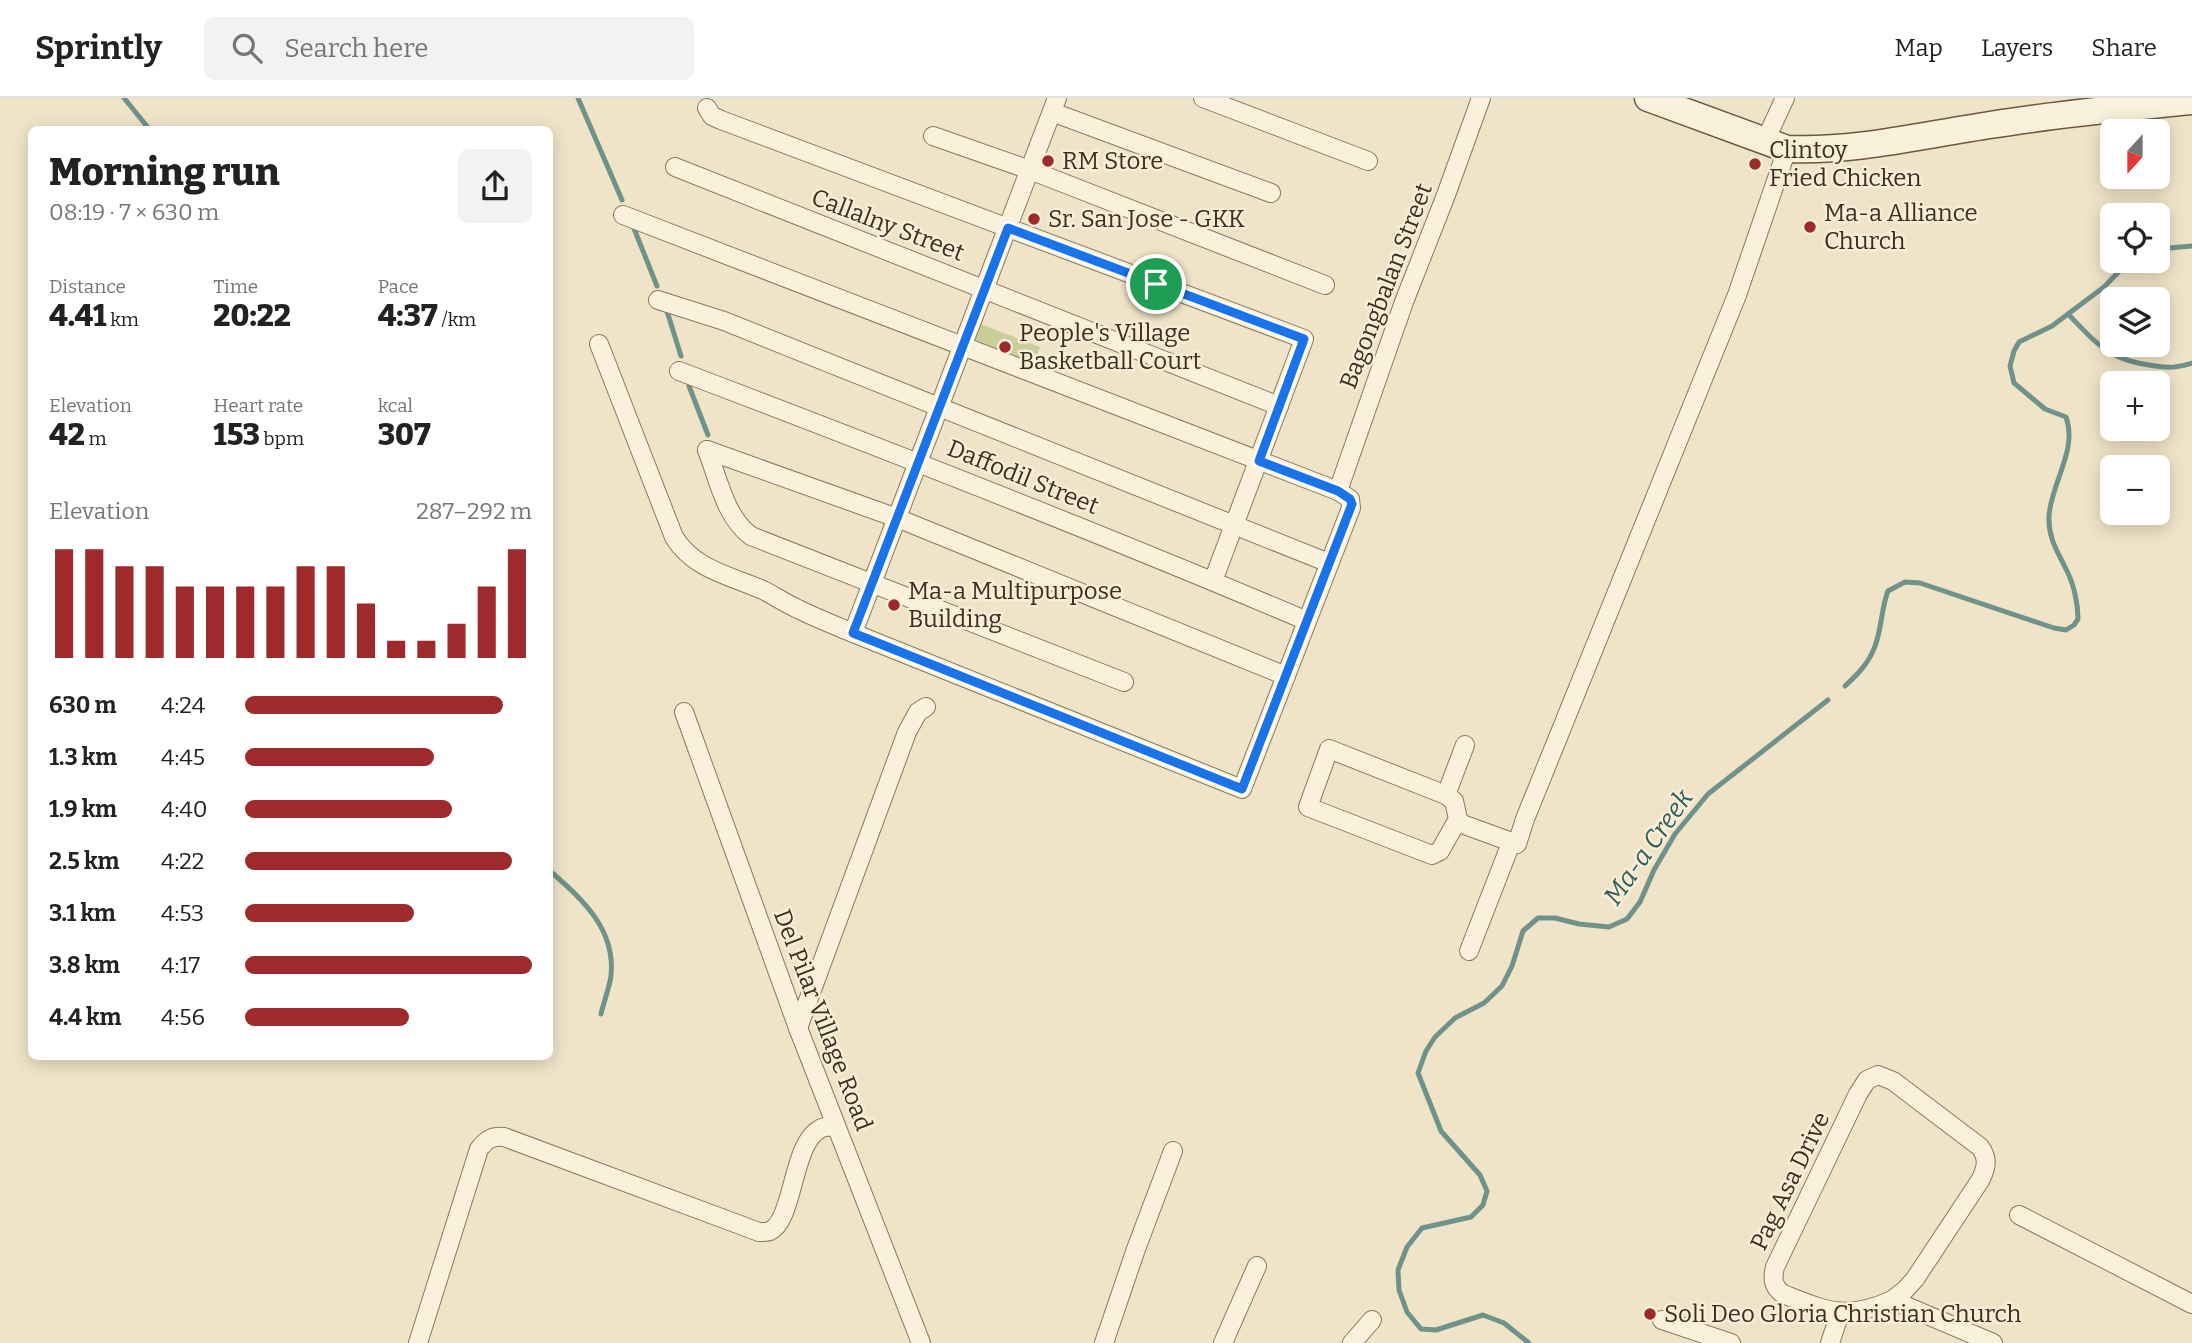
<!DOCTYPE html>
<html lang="en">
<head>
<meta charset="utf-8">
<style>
  :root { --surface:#fff; --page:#f2f2f2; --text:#222; --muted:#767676; --line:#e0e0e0; --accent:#9e2a2b }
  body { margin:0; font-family:Bitter,serif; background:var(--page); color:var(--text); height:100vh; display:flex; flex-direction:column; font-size:26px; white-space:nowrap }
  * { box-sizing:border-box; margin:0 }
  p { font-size:23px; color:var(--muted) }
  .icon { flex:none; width:38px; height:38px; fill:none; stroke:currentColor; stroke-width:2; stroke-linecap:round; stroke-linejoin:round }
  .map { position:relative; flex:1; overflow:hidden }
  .drawer { position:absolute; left:28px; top:28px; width:525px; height:934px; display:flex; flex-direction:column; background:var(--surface); border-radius:10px; box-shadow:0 4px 18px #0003 }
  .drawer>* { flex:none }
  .needle { width:46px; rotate:201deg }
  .controls { position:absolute; left:2100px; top:21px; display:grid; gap:14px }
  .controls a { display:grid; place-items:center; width:70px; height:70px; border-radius:10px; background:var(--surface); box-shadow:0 4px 18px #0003; font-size:35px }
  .pin { position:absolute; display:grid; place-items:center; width:60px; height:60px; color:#fff; margin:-30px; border:4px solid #fff; border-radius:50%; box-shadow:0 2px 7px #0007 }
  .round { display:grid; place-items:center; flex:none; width:74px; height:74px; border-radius:10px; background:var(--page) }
  .head { display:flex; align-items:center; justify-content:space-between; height:119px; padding:0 21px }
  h1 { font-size:38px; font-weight:800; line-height:52px }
  .metrics { display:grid; grid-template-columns:repeat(3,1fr); gap:10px; height:119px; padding:7px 21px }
  .metrics div { display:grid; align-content:center }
  .metrics b { font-size:30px; font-weight:800 }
  .metrics small { font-size:19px; font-weight:400 }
  .metrics p { font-size:19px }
  .chart { height:196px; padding:14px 21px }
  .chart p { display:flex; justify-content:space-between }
  .chart svg { width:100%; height:126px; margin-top:7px; stroke:var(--accent); stroke-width:6 }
  ul { padding:0 21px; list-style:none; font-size:23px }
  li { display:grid; grid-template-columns:112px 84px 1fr; align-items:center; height:52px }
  li i { height:18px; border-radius:9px; background:var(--accent) }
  header { display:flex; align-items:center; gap:42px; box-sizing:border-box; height:98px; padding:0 35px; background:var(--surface); border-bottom:2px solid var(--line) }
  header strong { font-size:33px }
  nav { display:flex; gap:38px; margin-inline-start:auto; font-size:24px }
  .search { width:490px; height:63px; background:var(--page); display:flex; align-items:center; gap:18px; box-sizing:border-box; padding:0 24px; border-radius:10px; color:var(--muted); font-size:26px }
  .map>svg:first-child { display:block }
</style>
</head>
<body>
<header>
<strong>Sprintly</strong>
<div class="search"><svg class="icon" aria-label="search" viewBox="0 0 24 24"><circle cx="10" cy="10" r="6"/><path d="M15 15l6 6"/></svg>Search here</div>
<nav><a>Map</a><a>Layers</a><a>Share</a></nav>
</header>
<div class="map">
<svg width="2192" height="1245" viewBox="0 0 2192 1245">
  <rect width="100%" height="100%" fill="#f0e4c8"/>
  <path fill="#c9cf9b" d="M978,225L1040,249L1032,273L969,249Z"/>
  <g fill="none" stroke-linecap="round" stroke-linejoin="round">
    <g stroke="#6f938a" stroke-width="5">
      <path d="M124,0L150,32"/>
      <path d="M578,0L622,102"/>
      <path d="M633,128L657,188"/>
      <path d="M2158,151L2192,148"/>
      <path d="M666,210L681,258"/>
      <path d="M2068,216C2098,247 2110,263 2155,268C2169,270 2178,270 2192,265"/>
      <path d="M689,288L708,337"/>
      <path d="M1845,588C1858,576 1869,565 1875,548C1882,530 1881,511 1888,493L1905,484L1920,485L2054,530L2066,532L2074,527L2078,521C2078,506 2074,487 2067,473C2058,454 2048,441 2049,418C2051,385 2078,352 2066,319L2045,311L2014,285L2010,268L2014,253L2019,244L2052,228L2104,189L2129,163"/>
      <path d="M550,773C582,801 616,831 611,878C609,891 604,903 601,916"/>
      <path d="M1529,1245L1504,1225L1483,1217L1436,1232L1421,1231L1407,1214L1399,1192L1398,1172L1407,1149L1422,1130L1471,1119L1483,1107L1487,1093L1480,1077L1441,1033L1418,975L1426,953L1435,939L1455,920L1484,905L1502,888L1512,868L1523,833L1538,820H1555L1579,826L1609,829L1627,821L1640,804L1654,772L1675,736L1708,696L1828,602"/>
    </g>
    <g stroke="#8d765c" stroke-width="20">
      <g id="street">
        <path d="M1203,0L1368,63"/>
        <path d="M707,10L712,18L721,22L1304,241L1213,483"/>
        <path d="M1052,14L1271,95"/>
        <path d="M933,38L1030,72L1325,187"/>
        <path d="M1765,43L1785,0"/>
        <path d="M675,69L1279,308"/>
        <path d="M658,202L724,223L1329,465"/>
        <path d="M599,246L674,439C694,472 732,478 765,493C776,499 787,506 798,511C816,520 834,527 853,535L1242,691L1351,410L1350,401L1338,393L623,117"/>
        <path d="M679,273C890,353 1100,435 1307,523"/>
        <path d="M707,352L897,420L1286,578"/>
        <path d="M707,352C718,380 725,419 751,438L1124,584"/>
        <path d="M1338,393L1404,204L1446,97L1481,0"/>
        <path d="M853,535L1057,0"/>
        <path d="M684,614L798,930L921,1245"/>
        <path d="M1446,697L1465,647"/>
        <path d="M1458,721L1440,753L1432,757L1308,709L1329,651L1446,697L1454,703L1458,721L1462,726L1517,746L1525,721L1737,197L1787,51"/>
        <path d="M1469,853L1511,745"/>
        <path d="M798,930L907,634L918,614L926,609"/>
        <path d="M2019,1117L2192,1206"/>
        <path d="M1892,1202L1904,1193L1915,1181L1981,1081C1987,1068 1988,1060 1980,1049L1893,983L1878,977L1867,982L1858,996L1775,1169C1772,1181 1773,1189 1783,1196C1827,1213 1846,1223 1892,1202L1993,1245"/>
        <path d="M1662,1222L1731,1245"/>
        <path d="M418,1245L479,1051C487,1041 492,1038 504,1039L759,1134C761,1134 768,1134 770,1133C794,1122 792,1045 820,1031C824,1028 831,1029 836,1028"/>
        <path d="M1104,1245L1136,1151L1173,1053"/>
        <path d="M1223,1245L1257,1168"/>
        <path d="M1352,1245L1372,1222"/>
        <path d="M1830,1245L1840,1215"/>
      </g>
    </g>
    <g stroke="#6f573f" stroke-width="29">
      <path id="secondary" d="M1648,0L1787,51C1855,54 1923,37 1990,27C2057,16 2124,10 2192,3"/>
    </g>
    <use href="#street" stroke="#faf1dc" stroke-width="18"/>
    <use href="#secondary" stroke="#faf1dc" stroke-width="26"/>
  </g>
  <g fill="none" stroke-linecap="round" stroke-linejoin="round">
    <g stroke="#fff" stroke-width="14">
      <path id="route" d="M1008,130L1304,241L1259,363L1338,393L1350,401L1352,406L1242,691L853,535Z"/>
    </g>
    <use href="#route" stroke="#1a73e8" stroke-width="9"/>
  </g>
  <g fill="#9e2a2b" stroke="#f7eed8" stroke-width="2.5">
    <circle cx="1048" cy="63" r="7"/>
    <circle cx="1755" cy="66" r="7"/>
    <circle cx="1034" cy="121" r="7"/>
    <circle cx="1810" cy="129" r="7"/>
    <circle cx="1005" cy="249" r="7"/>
    <circle cx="894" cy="507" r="7"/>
    <circle cx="1650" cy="1216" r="7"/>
  </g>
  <g text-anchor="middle" stroke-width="5" stroke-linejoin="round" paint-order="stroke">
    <g font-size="24" fill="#3d2e20" stroke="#f7eed8" text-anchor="start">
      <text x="1769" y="60">Clintoy<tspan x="1769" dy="28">Fried Chicken</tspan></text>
      <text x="1062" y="71">RM Store</text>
      <text x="1824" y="123">Ma-a Alliance<tspan x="1824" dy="28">Church</tspan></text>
      <text x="1048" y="129">Sr. San Jose - GKK</text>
      <text x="1019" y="243">People's Village<tspan x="1019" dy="28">Basketball Court</tspan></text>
      <text x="908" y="501">Ma-a Multipurpose<tspan x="908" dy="28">Building</tspan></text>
      <text x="1664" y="1224">Soli Deo Gloria Christian Church</text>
    </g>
    <g font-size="24" fill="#3d2e20" stroke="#f7eed8">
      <text transform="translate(888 127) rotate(21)" y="8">Callalny Street</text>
      <text transform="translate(1386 188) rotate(-69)" y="8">Bagongbalan Street</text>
      <text transform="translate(1023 379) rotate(22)" y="8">Daffodil Street</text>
      <text transform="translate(823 922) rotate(69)" y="8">Del Pilar Village Road</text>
      <text transform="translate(1790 1083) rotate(-64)" y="8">Pag Asa Drive</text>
    </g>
    <g font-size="26" font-style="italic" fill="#2f5d5a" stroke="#f7eed8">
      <text transform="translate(1648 749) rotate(-55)" y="9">Ma-a Creek</text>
    </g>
  </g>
</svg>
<div class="controls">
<a><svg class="needle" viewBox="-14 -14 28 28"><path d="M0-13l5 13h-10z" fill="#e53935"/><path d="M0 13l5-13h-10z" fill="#767676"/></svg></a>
<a><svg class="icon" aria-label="locate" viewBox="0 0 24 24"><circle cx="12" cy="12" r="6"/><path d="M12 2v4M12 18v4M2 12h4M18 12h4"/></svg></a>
<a><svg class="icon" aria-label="layers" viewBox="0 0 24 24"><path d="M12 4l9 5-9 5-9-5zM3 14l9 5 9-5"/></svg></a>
<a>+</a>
<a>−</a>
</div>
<div class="pin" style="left:1156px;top:186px;background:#1e9e55"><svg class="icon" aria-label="arrive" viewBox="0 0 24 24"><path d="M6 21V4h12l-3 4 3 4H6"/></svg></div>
<section class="drawer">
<div class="head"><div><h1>Morning run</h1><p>08:19 · 7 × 630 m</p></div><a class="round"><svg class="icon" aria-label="share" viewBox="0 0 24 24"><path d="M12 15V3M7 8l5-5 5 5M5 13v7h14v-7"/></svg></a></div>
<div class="metrics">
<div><p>Distance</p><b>4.41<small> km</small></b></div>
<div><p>Time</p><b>20:22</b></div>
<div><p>Pace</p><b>4:37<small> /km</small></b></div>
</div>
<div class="metrics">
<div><p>Elevation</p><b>42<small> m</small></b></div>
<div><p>Heart rate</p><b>153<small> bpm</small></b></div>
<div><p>kcal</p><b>307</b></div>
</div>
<div class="chart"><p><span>Elevation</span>287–292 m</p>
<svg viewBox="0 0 160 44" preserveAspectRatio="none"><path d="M5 44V6M15 44V6M25 44V12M35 44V12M45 44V19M55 44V19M65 44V19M75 44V19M85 44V12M95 44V12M105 44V25M115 44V38M125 44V38M135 44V32M145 44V19M155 44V6"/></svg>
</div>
<ul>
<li><b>630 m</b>4:24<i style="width:90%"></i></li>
<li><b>1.3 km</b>4:45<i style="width:66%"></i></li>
<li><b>1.9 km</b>4:40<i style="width:72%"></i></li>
<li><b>2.5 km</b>4:22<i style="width:93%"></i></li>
<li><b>3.1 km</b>4:53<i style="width:59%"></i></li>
<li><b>3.8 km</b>4:17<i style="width:100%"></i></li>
<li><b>4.4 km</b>4:56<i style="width:57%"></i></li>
</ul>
</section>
</div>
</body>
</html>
